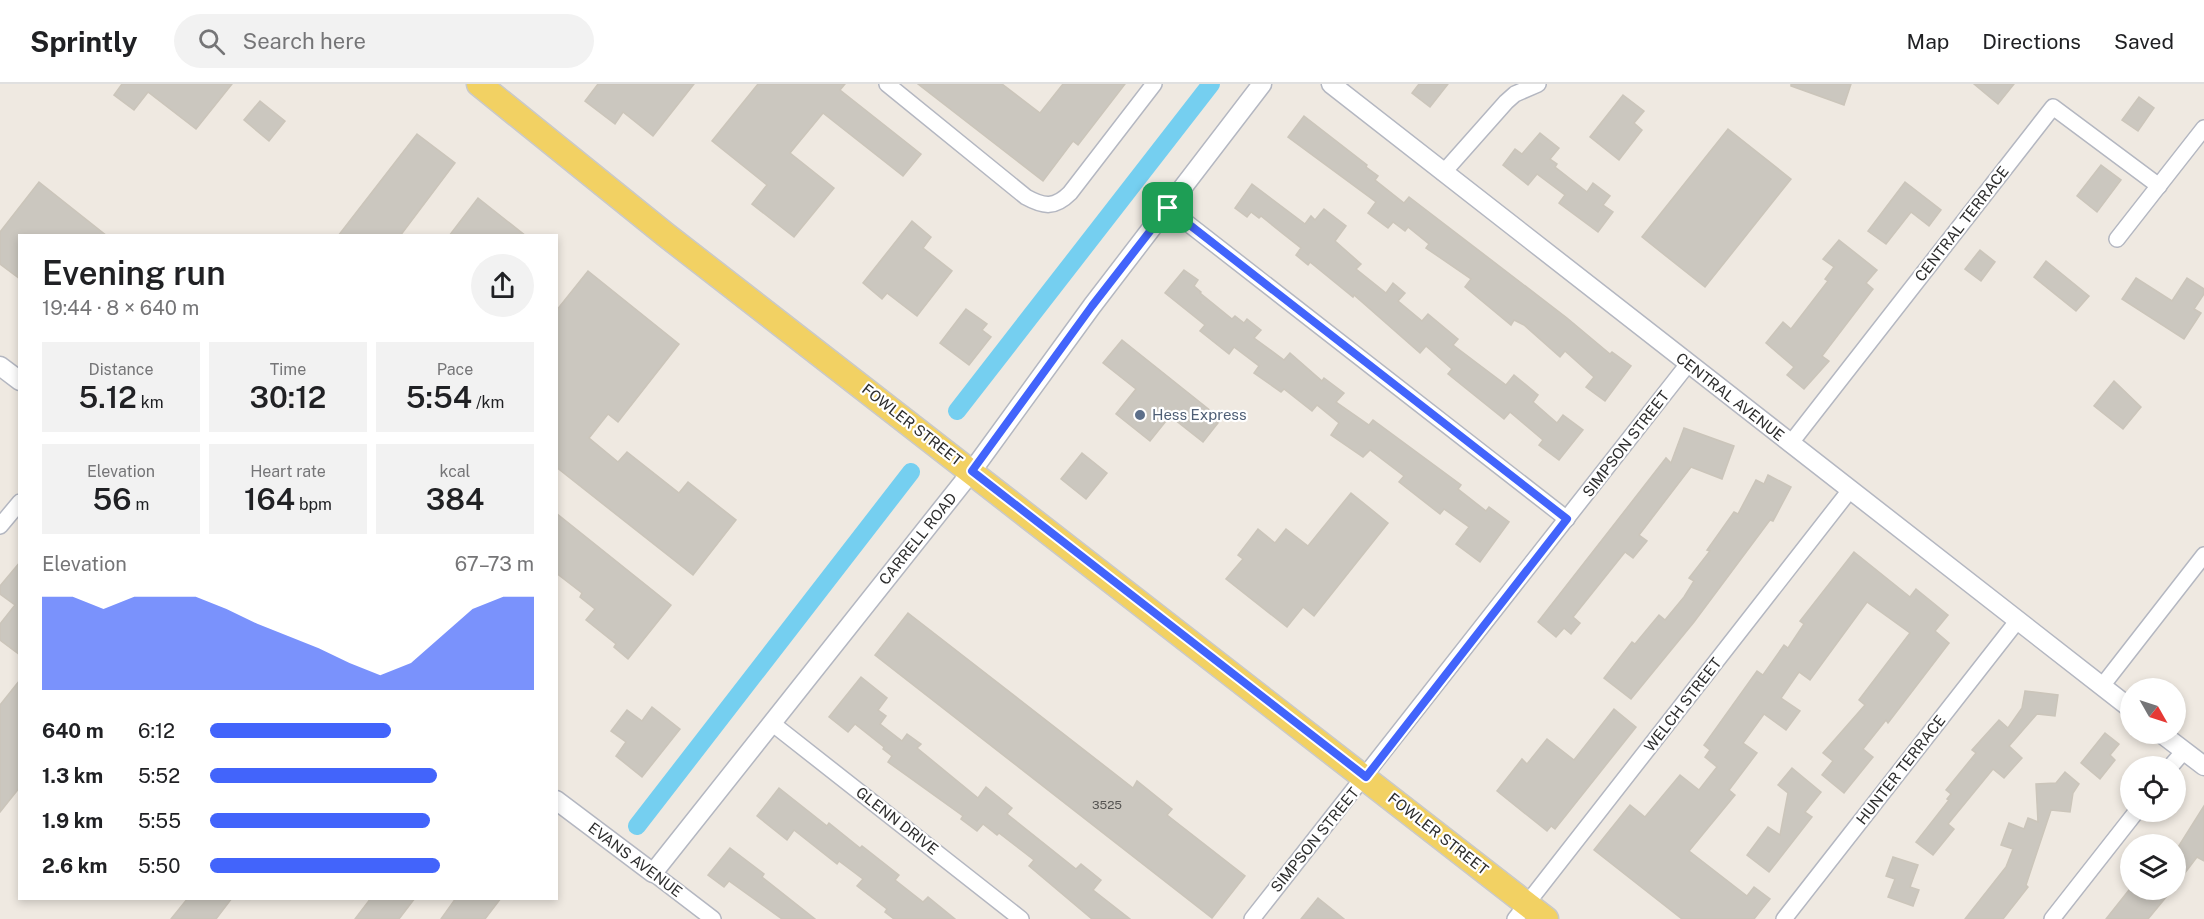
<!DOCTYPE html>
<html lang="en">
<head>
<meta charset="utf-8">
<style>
  :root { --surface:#fff; --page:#f2f2f2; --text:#202124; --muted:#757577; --line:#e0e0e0; --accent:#4264fb }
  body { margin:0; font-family:"Public Sans",sans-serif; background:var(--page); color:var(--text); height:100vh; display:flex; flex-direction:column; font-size:22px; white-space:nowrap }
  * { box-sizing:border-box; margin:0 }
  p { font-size:20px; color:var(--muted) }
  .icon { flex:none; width:33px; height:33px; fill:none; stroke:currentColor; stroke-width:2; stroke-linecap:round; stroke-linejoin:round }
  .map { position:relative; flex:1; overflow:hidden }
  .sheet { position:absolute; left:18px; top:150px; width:540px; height:666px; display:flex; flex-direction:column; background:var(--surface); border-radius:0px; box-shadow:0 3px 9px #0003 }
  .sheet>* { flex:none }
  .needle { width:39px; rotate:129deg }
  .buttons { position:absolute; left:2120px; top:594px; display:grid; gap:12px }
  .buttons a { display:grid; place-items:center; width:66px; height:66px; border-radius:50%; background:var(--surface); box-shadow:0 3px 9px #0003; font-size:30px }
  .pin { position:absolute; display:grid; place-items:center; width:51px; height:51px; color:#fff; margin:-26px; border-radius:12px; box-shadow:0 3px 9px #0006 }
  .round { display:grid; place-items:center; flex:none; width:63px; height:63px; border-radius:32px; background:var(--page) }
  .overview { display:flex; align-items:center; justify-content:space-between; height:102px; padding:0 24px }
  h1 { font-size:33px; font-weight:600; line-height:45px }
  .figures { display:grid; grid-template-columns:repeat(3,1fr); gap:9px; height:102px; padding:6px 24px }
  .figures div { display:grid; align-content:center; border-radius:0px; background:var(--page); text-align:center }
  .figures b { font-size:30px; font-weight:600 }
  .figures small { font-size:16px; font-weight:400 }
  .figures p { font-size:16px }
  .chart { height:168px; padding:12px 24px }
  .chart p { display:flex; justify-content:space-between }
  .chart svg { width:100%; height:108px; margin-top:6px; fill:var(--accent); opacity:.7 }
  ul { padding:0 24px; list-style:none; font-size:20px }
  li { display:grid; grid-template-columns:96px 72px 1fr; align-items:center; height:45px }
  li i { height:15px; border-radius:8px; background:var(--accent) }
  header { display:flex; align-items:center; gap:36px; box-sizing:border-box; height:84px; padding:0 30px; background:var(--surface); border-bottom:2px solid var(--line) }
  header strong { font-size:28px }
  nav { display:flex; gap:33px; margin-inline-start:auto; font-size:21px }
  .search { width:420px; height:54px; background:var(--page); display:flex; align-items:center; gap:15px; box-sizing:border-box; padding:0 21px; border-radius:33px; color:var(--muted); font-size:22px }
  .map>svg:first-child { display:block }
</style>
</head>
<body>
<header>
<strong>Sprintly</strong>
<div class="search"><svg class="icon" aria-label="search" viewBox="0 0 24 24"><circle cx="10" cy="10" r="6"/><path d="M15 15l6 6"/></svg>Search here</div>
<nav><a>Map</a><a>Directions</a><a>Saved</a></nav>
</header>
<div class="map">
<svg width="2204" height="835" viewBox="0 0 2204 835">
  <rect width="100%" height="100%" fill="#efe9e1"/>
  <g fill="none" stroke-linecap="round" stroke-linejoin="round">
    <g stroke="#75cff0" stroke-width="18">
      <path d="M957,327L1211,0"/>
      <path d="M637,742L911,388"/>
    </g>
  </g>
  <g fill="#cbc7bf" stroke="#cbc5ba" stroke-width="1.5">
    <path d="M122,0H232L196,45L148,8L134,26L114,11Z"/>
    <path d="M598,0H694L653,52L623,28L615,40L585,17Z"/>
    <path d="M758,0H845L840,6L921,70L903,92L823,29L790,69L834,104L794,153L752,120L767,101L712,57Z"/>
    <path d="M918,0H1002L1040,29L1063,0H1125L1078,61L1073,57L1043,97Z"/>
    <path d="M1419,0H1448L1430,23L1412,9Z"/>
    <path d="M1791,0H1851L1844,21L1791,2Z"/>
    <path d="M1974,0H2014L1998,20Z"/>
    <path d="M1623,11L1644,27L1634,39L1642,46L1619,76L1590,53Z"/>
    <path d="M2139,13L2154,24L2138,47L2122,36Z"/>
    <path d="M260,17L285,37L269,57L244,36Z"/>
    <path d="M1304,32L1367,81L1366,83L1378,92L1375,96L1404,119L1409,113L1567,234L1610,270L1612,268L1631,282L1605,317L1586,303L1594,293L1565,267L1560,273L1524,241L1514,236L1511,241L1465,203L1471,195L1426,164L1429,160L1408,143L1405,147L1393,138L1388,144L1368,129L1376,118L1288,53Z"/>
    <path d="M1728,45L1791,95L1705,203L1642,153Z"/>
    <path d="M1540,49L1559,64L1550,75L1557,80L1555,83L1587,108L1593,99L1610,112L1603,121L1613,128L1598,148L1559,119L1565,111L1537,90L1528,101L1503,81L1515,65L1522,70Z"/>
    <path d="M417,50L455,79L400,152H338Z"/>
    <path d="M2101,81L2121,96L2097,128L2077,112Z"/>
    <path d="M39,98L107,152H20V195L0,180V148Z"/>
    <path d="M1905,98L1941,126L1929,142L1911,128L1886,160L1868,147Z"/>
    <path d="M1252,100L1305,140L1311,132L1315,136L1324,125L1346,142L1335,157L1361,180L1356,185L1386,209L1393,199L1405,209L1398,217L1422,237L1428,230L1458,255L1453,261L1506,301L1514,291L1538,311L1533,318L1557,339L1563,331L1583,346L1559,376L1539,361L1543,356L1510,328L1504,335L1448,290L1452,285L1426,262L1420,269L1354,211L1353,213L1310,178L1308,181L1296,171L1301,164L1282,149L1261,132L1259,134L1251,128L1247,133L1235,124Z"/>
    <path d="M478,114L526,152H449Z"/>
    <path d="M912,137L931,153L923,164L952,187L917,232L887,209L882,215L863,199Z"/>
    <path d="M1839,156L1877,186L1866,199L1873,205L1822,272L1829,277L1804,305L1787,291L1794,283L1766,259L1783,238L1791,245L1828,197L1825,195L1834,183L1823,175Z"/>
    <path d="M1980,166L1995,178L1981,197L1965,185Z"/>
    <path d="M2046,177L2089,212L2076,227L2034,193Z"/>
    <path d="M1184,186L1198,196L1194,202L1201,208L1200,209L1232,235L1235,232L1244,239L1247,235L1261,246L1254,254L1284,276L1290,269L1322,297L1324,294L1344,309L1336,318L1369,341L1373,336L1461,401L1458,405L1486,427L1489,423L1509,438L1480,478L1456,460L1469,443L1444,425L1440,430L1399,398L1404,392L1370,366L1363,373L1331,351L1339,339L1317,321L1312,327L1284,305L1281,308L1254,289L1259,282L1234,263L1229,270L1200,247L1205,241L1165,209Z"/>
    <path d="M588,187L679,260L618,338L608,330L589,354L618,378L627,368L679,409L688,398L736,436L693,491L556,383V227Z"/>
    <path d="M2136,194L2172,217L2187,194L2204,205V210L2194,225L2201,229L2184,255L2122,215Z"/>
    <path d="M966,225L987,240L982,246L991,253L969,281L940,259Z"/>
    <path d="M1122,256L1221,335L1203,358L1170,332L1150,357L1116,330L1136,305L1103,279Z"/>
    <path d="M2114,297L2141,323L2123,345L2094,322Z"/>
    <path d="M1684,344L1734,362L1722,395L1691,383L1639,451L1647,457L1633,474L1625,468L1573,533L1580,539L1571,550L1564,544L1556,553L1538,538L1666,374L1671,379Z"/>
    <path d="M1082,369L1107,389L1086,415L1061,395Z"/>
    <path d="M1768,391L1791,403L1773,437L1770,436L1694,538L1631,615L1604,594L1632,558L1635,560L1659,531L1665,536L1684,513L1694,497L1689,494L1710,467L1707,466L1734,428L1738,430L1756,396L1764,400Z"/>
    <path d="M1351,409L1388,439L1314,532L1303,523L1287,543L1226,495L1243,475L1238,471L1258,445L1275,459L1286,445L1308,462Z"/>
    <path d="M556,429L671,521L628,575L614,563L616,560L586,536L595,525L580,513L582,509L556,489Z"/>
    <path d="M1854,468L1910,513L1916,505L1948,531L1935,547L1949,559L1888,639L1886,636L1863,665L1873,673L1844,709L1822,691L1833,677L1823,669L1865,621L1859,616L1910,549L1867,518L1810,596L1799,588L1781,614L1800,627L1786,646L1764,630L1743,659L1757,669L1729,706L1735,711L1689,767L1747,812L1754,803L1770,815L1754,835H1682L1594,766L1630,721L1645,733L1680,691L1699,706L1717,683L1705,673L1710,666L1704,661L1757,587L1763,591L1784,561L1788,564L1804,540L1800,537Z"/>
    <path d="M20,478V571L0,556V540L15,521L0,510V502Z"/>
    <path d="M908,529L1133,704L1137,697L1172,725L1167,731L1245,792L1212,834L875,571Z"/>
    <path d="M861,593L887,614L878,626L886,632L880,640L902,657L907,650L921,660L917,664L978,714L986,703L1012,724L1007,730L1076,785L1081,780L1101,796L1093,806L1130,835H1092L1029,782L1034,776L999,749L997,751L983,740L977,747L961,735L963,732L888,678L892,672L883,665L884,663L855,640L848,648L829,633Z"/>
    <path d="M20,596V703L0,728V621Z"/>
    <path d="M2025,607L2058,611L2055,632L2037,630L2009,662L2022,674L2004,694L1993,685L1948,740L1954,745L1933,771L1916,758L1949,716L1947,715L1951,710L1946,706L1976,669L1972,666L1999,636L2008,644L2022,624Z"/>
    <path d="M652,623L680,645L642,693L616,672L626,658L611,647L627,626L642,637Z"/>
    <path d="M1614,625L1636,643L1555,745L1551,742L1547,747L1497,707L1522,675L1527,680L1547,655L1574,676Z"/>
    <path d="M2105,649L2119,660L2110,671L2115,676L2100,695L2081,679Z"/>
    <path d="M1792,684L1821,708L1805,728L1812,733L1769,788L1747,771L1768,743L1780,751L1788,709L1778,701Z"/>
    <path d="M2065,688L2079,700L2073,709L2070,728L2051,726L2026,801L2028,803L2003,835H1965L2006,783L2013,765L2001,761L2009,739L2024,745L2028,734L2038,738L2036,700L2056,699Z"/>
    <path d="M779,704L827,742L829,739L860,764L862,762L899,791L895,796L923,818L928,813L955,835H894L885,828L887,825L857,802L863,795L839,777L837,780L794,746L787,756L757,732Z"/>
    <path d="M2204,722V777L2197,773L2175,802V768Z"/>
    <path d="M730,764L764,790L762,793L815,835H782L729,797L724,803L708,791Z"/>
    <path d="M1893,773L1918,781L1910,803L1919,806L1913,822L1888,813L1895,795L1886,792Z"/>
    <path d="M2129,806H2172L2148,835H2106Z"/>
    <path d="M188,814H232L216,835H171Z"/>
    <path d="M371,814H415L399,835H355Z"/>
    <path d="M456,814H501L485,835H441Z"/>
    <path d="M1318,814L1344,835H1301Z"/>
  </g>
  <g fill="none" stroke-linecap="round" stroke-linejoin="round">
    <g stroke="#b4b7c1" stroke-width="18">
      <g id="minor">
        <path d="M887,0L1026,113C1044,123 1055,124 1070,109L1154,0"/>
        <path d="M1443,89L1506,18L1515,10L1538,0"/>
        <path d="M1168,124L1567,435"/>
        <path d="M2117,155L2204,44"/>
        <path d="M1790,360L2053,23L2159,102"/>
        <path d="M0,442L20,418"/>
        <path d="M2102,602L2204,471"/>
        <path d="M773,640L1021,835"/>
        <path d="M2171,682L2184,667"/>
        <path d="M653,789L713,835"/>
        <path d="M1252,835L1688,280"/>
        <path d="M1515,835L1850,406"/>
        <path d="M1784,835L2018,536"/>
        <path d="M2052,835L2136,728"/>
      </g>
    </g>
    <g stroke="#b4b7c1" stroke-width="21">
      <g id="tertiary">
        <path d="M1331,0L2130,624"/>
        <path d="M0,282L20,297"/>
        <path d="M2162,650L2204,682"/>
        <path d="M556,716L653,789L972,387L1092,222L1262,0"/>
      </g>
    </g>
    <g stroke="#c9c9c9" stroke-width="27">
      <path id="primary" d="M479,0L666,151L1546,835"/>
    </g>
    <use href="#minor" stroke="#fff" stroke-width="15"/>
    <use href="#tertiary" stroke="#fff" stroke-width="18"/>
    <use href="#primary" stroke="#f2d163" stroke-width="24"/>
  </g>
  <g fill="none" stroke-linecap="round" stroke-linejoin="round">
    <g stroke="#fff" stroke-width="12">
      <path id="route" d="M1168,124L1567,435L1366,693L972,387L1092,222Z"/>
    </g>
    <use href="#route" stroke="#4264fb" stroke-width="8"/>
  </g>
  <circle fill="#5c6f8a" stroke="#fff" stroke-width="2" cx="1140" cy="331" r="6"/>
  <g text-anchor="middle" stroke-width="4.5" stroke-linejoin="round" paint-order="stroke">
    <g font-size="12" fill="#555452">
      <text x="1107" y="725">3525</text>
    </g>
    <g font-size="15" fill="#2e2e2e" stroke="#fff">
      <text transform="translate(1962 140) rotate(-52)" y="5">CENTRAL TERRACE</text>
      <text transform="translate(1730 313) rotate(38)" y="5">CENTRAL AVENUE</text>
      <text transform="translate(912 341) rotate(38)" y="5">FOWLER STREET</text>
      <text transform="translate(1626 360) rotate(-52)" y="5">SIMPSON STREET</text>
      <text transform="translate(918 455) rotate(-51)" y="5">CARRELL ROAD</text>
      <text transform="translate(1683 621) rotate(-52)" y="5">WELCH STREET</text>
      <text transform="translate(1901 686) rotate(-52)" y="5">HUNTER TERRACE</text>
      <text transform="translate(897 737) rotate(38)" y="5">GLENN DRIVE</text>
      <text transform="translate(1438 750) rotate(38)" y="5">FOWLER STREET</text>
      <text transform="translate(1315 756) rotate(-51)" y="5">SIMPSON STREET</text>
      <text transform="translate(635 776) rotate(37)" y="5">EVANS AVENUE</text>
    </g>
    <g font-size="15" fill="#4e5e75" stroke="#fff" text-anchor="start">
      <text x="1152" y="336">Hess Express</text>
    </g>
  </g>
</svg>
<div class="buttons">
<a><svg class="needle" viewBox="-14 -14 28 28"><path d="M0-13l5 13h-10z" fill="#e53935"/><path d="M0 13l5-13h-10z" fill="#757577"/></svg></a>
<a><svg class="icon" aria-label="locate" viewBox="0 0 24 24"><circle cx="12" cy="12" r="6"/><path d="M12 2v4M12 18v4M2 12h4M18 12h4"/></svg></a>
<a><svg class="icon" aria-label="layers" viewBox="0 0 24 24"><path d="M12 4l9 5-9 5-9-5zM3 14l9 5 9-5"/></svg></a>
</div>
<div class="pin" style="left:1168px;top:124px;background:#1e9e55"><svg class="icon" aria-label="arrive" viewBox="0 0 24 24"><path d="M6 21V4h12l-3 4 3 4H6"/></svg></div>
<section class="sheet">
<div class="overview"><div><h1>Evening run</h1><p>19:44 · 8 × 640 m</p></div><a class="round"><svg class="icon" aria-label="share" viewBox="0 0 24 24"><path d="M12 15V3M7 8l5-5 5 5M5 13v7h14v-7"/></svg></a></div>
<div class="figures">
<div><p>Distance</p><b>5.12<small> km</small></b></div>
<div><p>Time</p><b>30:12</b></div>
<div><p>Pace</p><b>5:54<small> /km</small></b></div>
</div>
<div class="figures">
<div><p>Elevation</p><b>56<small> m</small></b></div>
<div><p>Heart rate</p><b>164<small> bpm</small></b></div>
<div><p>kcal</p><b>384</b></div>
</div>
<div class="chart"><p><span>Elevation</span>67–73 m</p>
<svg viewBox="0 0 160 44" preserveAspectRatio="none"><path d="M0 44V6L10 6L20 11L30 6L40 6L50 6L60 11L70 17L80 22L90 27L100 33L110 38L120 33L130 22L140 11L150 6L160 6V44z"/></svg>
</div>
<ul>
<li><b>640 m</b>6:12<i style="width:56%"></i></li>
<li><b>1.3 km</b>5:52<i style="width:70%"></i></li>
<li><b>1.9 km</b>5:55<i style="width:68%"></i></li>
<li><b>2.6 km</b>5:50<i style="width:71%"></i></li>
</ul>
</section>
</div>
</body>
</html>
